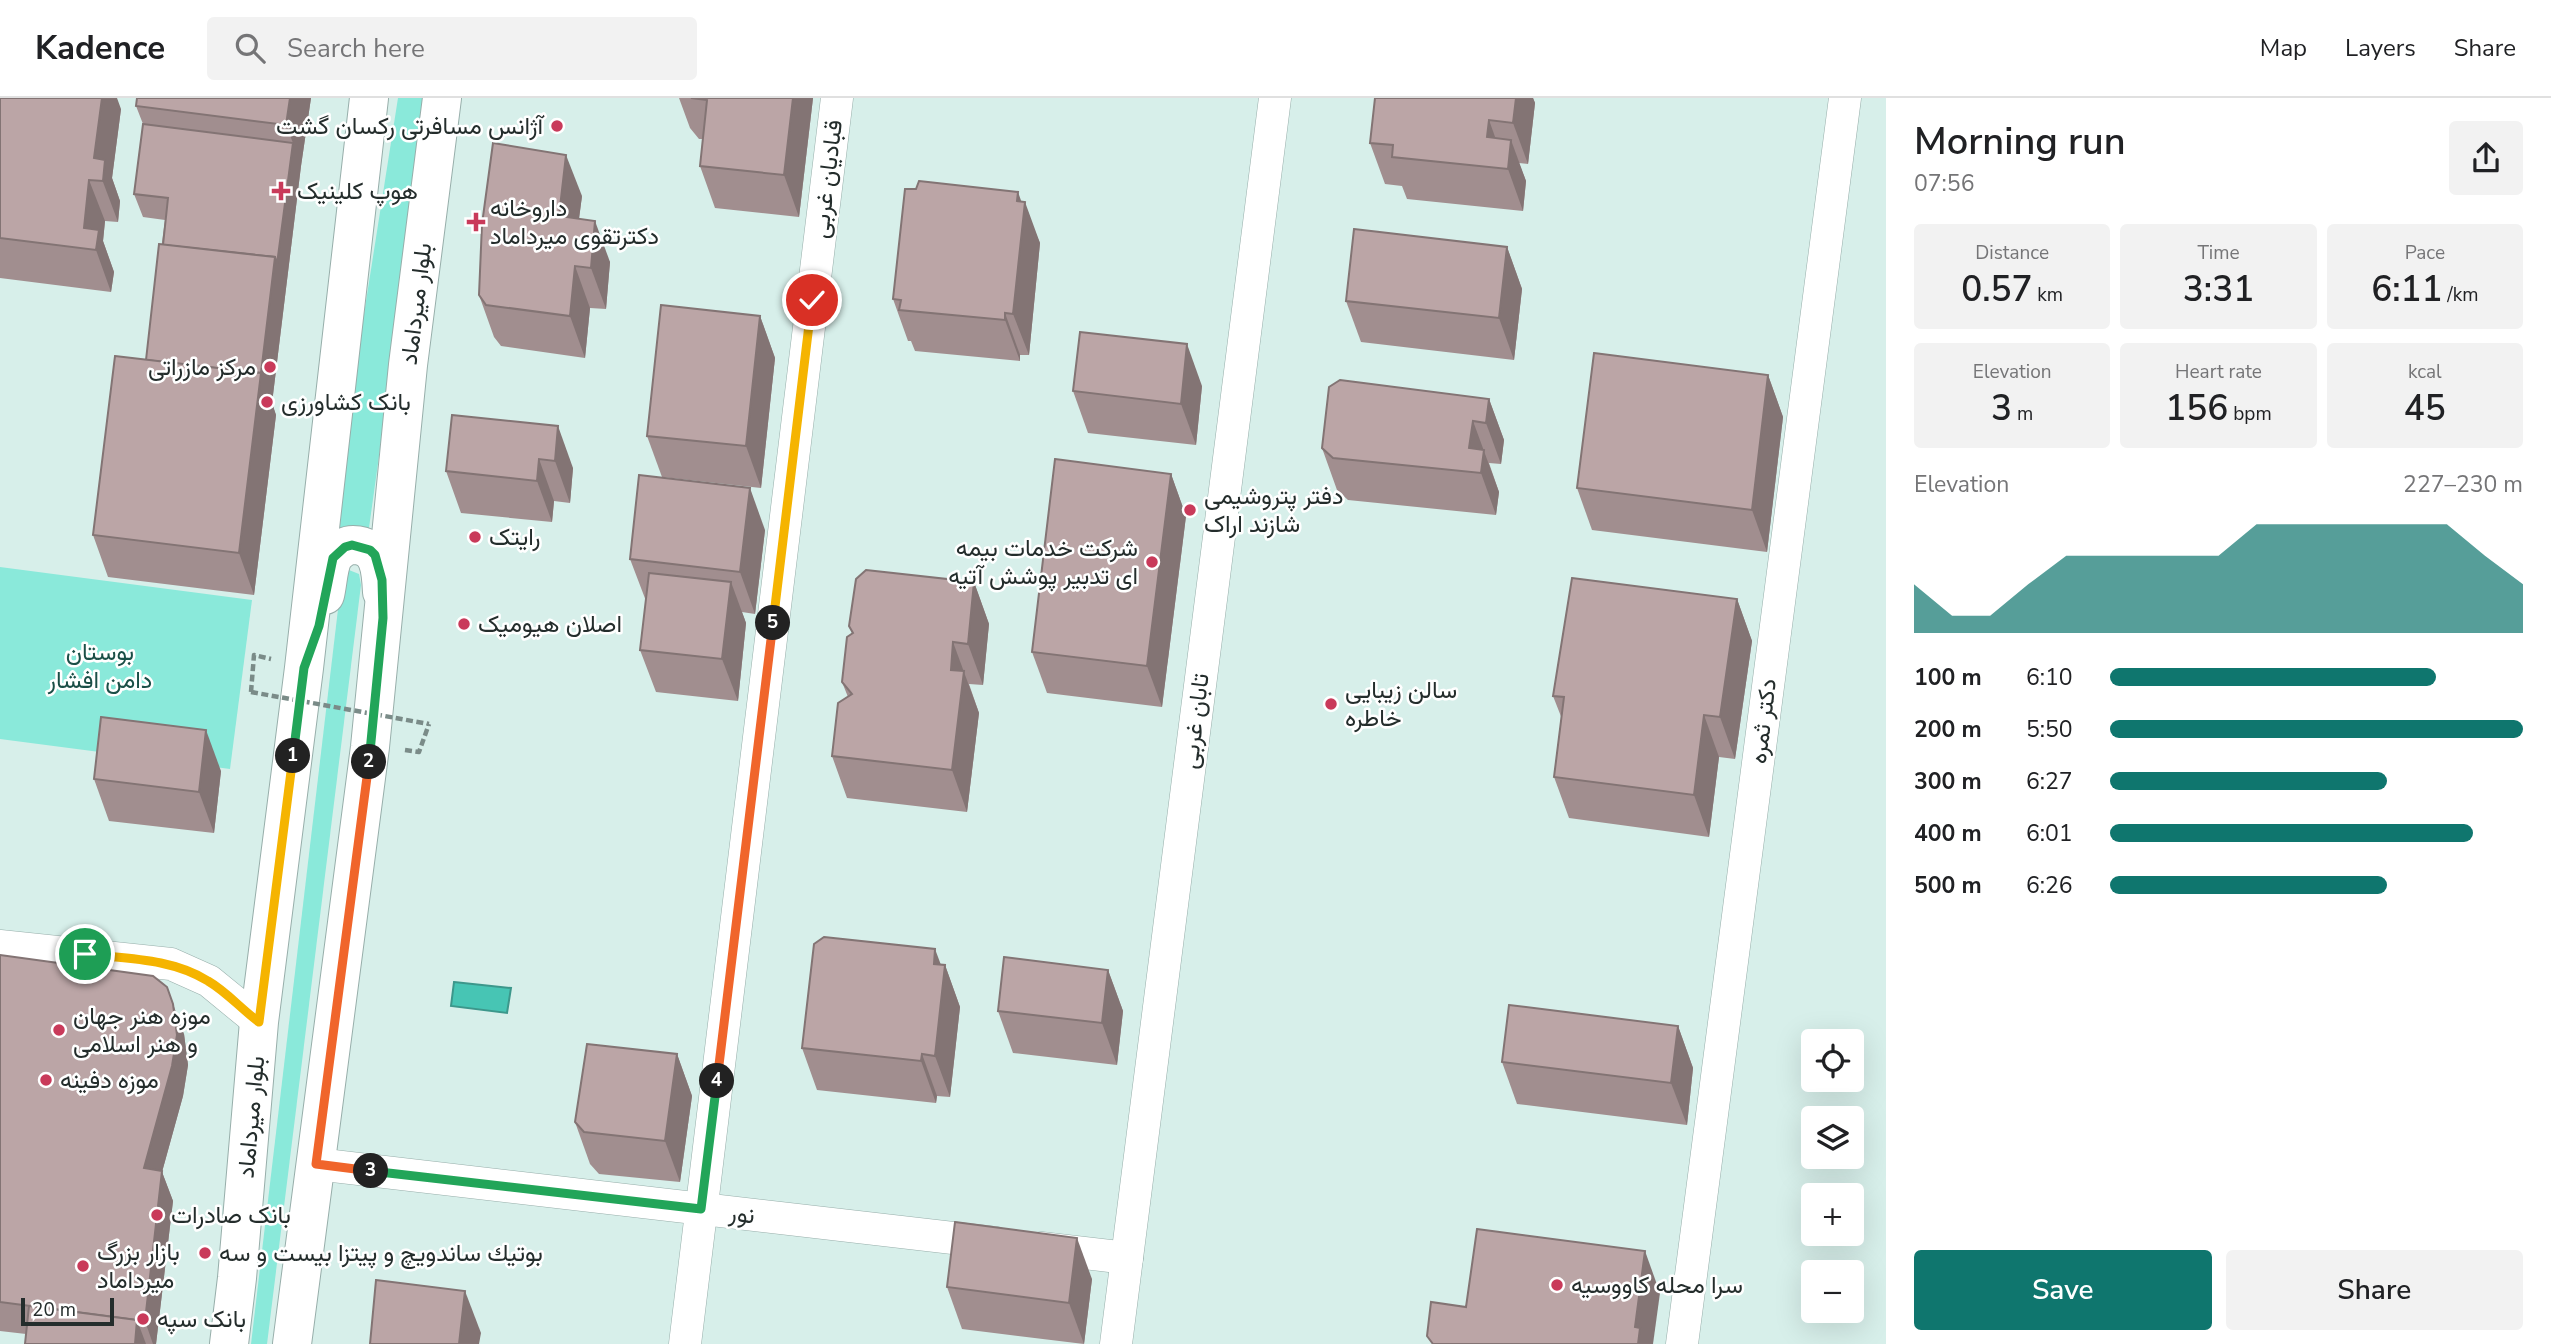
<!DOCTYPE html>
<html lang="en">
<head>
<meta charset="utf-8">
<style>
  :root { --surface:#fff; --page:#f2f2f2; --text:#202124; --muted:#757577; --line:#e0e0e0; --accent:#0f766e }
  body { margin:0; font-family:"Nunito Sans",Vazirmatn,sans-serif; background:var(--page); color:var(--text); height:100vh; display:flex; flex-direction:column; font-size:26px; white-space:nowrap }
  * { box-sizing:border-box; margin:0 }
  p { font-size:23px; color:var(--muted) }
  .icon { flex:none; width:38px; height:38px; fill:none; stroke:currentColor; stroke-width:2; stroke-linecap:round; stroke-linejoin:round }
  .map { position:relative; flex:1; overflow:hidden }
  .side { display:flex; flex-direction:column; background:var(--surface); width:665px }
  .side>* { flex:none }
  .fabs { position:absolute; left:1801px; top:931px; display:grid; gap:14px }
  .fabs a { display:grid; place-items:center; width:63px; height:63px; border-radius:7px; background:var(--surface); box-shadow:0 7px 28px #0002; font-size:35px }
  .scale { position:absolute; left:21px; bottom:18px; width:93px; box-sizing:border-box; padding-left:7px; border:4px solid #242d2c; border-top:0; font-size:19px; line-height:24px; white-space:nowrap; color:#242d2c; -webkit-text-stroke:5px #fff; paint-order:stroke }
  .pin { position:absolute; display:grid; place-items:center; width:60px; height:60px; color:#fff; margin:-30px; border:4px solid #fff; border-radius:50%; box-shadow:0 2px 7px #0007 }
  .km { position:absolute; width:35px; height:35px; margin:-18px; border-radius:50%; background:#222; color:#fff; font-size:19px; line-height:35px; text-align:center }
  .round { display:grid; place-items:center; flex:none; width:74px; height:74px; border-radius:7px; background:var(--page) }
  .summary { display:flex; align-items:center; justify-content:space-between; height:119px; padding:0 28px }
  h1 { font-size:38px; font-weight:600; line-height:52px }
  .metrics { display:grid; grid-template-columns:repeat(3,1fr); gap:10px; height:119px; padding:7px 28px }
  .metrics div { display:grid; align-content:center; border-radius:7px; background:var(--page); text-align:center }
  .metrics b { font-size:35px; font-weight:600 }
  .metrics small { font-size:19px; font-weight:400 }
  .metrics p { font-size:19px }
  .chart { height:196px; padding:14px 28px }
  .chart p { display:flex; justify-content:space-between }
  .chart svg { width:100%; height:126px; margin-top:7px; fill:var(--accent); opacity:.7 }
  .cta { display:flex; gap:14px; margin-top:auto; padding:14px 28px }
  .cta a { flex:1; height:80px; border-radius:7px; background:var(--accent); color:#fff; font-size:28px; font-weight:600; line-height:80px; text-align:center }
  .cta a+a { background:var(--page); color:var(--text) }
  ul { padding:0 28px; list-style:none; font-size:23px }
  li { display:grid; grid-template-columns:112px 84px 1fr; align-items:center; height:52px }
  li i { height:18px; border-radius:9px; background:var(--accent) }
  header { display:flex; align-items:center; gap:42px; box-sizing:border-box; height:98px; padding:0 35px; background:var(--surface); border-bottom:2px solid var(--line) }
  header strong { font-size:33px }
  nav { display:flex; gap:38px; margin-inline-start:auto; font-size:24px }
  .search { width:490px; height:63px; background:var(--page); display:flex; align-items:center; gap:18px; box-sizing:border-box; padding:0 24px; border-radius:7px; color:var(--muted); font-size:26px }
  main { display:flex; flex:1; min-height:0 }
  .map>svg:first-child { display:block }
</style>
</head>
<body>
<header>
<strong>Kadence</strong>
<div class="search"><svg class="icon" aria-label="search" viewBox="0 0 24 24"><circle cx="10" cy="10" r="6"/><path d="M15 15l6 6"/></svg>Search here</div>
<nav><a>Map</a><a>Layers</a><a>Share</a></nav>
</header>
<main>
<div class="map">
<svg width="1886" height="1246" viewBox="0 0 1886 1246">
  <rect width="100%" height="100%" fill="#d7efea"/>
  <g fill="#8ae9da">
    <path d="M398,0H429L368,437L339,431L332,419Z"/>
    <path d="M0,469L252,502L230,671L0,641Z"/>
    <path d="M349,472L359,476L361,487L267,1246H251L341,486Z"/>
  </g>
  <path fill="#47c5b4" stroke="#3c978b" stroke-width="2" d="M454,884L511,890L507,915L451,908Z"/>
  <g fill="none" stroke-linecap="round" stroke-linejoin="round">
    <g stroke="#97aeaa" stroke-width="33">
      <g id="minor">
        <path d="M0,848L171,866L209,883L259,924"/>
        <path d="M316,1066L996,1145"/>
        <path d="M1041,1150L1127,1160"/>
        <path d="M685,1246L837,0"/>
        <path d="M1116,1246L1275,0"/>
        <path d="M1682,1246L1845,0"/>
      </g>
    </g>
    <g stroke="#97aeaa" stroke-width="40">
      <g id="secondary">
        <path d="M325,497C328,485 328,468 334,458C339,452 346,447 353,447C380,447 381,473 382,494"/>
        <path d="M229,1246L237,1180L259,924L304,570L369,0"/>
        <path d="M292,1246L370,649L408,267L442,0"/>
      </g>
    </g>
    <g stroke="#7a8b88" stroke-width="4.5" stroke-dasharray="7 3.5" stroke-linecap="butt">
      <path d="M251,594L254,557L271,561"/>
      <path d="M405,652L419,654L429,626"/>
    </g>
    <use href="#minor" stroke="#fff" stroke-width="32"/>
    <use href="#secondary" stroke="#fff" stroke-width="38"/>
    <path stroke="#7a8b88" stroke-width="4.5" stroke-dasharray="7 3.5" stroke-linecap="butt" d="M251,594L429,626"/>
  </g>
  <g fill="#a18e8f">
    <path d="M0,0L121,11L112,80L120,103L118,124L105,123L103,143L114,174L111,194L0,180Z"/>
    <path d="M137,0H311L301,68L272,305L276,317L254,497L108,479L93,437L146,262L165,122L143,119L134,96L143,26L136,8Z"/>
    <path d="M679,0H813L799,119L715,110L700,68L703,41H699L690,30Z"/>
    <path d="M1375,0H1533L1535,5L1528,66L1519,65L1526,83L1523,113L1407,101L1402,88L1385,86L1370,45Z"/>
    <path d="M582,98L579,120L610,164L606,211L590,210L585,260L501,248L494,239L479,197Z"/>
    <path d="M1021,103L1040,145L1029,257H1020V263L915,253L911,243H908L893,201Z"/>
    <path d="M1507,149L1522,191L1514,262L1361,244L1346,203Z"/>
    <path d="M760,218L775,260L761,390L662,379L647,338Z"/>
    <path d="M1768,277L1783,319L1767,454L1592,432L1577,390Z"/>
    <path d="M1202,288L1196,347L1088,335L1073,293Z"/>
    <path d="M1489,301L1504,342L1501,366L1489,365L1499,394L1496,417L1348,402L1337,392L1322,350Z"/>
    <path d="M452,317L573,370L570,405L554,403L552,424L461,415L446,373Z"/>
    <path d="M1171,376L1186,418L1162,609L1047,595L1032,554Z"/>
    <path d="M765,432L755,516L742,514L746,525L738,603L656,594L640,552L646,503L630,461Z"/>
    <path d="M974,484L989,526L983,587L969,586L979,615L967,714L847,700L832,658L848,599L842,584L852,535L849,528Z"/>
    <path d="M1737,501L1752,543L1735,661L1719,659L1709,739L1569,720L1554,679L1562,621L1553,598Z"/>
    <path d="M221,673L214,735L109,723L94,681Z"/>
    <path d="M0,857L184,936L188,967L183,998L162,1074L173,1103L156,1246H25L26,1236L0,1233Z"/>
    <path d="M941,866L945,867L960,909L950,999L937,998L936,1005L817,992L802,950Z"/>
    <path d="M1108,872L1123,913L1117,967L1013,955L998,913Z"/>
    <path d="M1678,928L1693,970L1687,1027L1517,1006L1502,964Z"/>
    <path d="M677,956L692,998L680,1084L599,1076L590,1066L575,1024Z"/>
    <path d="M1092,1181L1084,1246L962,1231L947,1189Z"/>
  </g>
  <g fill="#837474">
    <path d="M102,0H117L121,11L112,80L120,103L118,124L94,60Z"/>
    <path d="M290,0H311L301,68L272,305L276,317L254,497L239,455L275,159L293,45L286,27Z"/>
    <path d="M793,0H813L799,119L784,77Z"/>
    <path d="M1516,0H1533L1535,5L1528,66L1513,25Z"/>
    <path d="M1489,22L1504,64L1487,39Z"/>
    <path d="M1511,42L1526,83L1523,113L1508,71Z"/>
    <path d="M566,57L582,98L574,159L559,118Z"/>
    <path d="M89,82L105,123L103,143L114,174L111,194L96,152L84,130Z"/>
    <path d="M1018,94L1024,111L1025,104L1040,145L1029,257L1013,216Z"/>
    <path d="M595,123L610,164L606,211L591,170Z"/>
    <path d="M1507,149L1522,191L1514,262L1499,220Z"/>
    <path d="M575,168L590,210L585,260L570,218Z"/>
    <path d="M1005,215L1020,257V263L1005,222Z"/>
    <path d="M760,218L775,260L761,390L746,348Z"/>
    <path d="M1187,246L1202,288L1196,347L1181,306Z"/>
    <path d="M1768,277L1783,319L1767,454L1752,412Z"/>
    <path d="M1489,301L1504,342L1501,366L1486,325Z"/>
    <path d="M1473,323L1499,394L1496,417L1481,375L1469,350Z"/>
    <path d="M558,328L573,370L570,405L555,363Z"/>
    <path d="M539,361L554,403L552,424L537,383Z"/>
    <path d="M1171,376L1186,418L1162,609L1147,568Z"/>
    <path d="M750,390L765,432L755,516L740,474Z"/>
    <path d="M731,484L746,525L738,603L722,561Z"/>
    <path d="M974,484L989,526L983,587L968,546Z"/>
    <path d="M1737,501L1752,543L1735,661L1720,619Z"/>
    <path d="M953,544L979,615L967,714L952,672L951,572Z"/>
    <path d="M1704,617L1719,659L1709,739L1694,697Z"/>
    <path d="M206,632L221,673L214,735L199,694Z"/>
    <path d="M935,851L944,875L945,867L960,909L950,999L935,958L934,866Z"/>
    <path d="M1108,872L1123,913L1117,967L1102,925Z"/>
    <path d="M173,906L184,936L188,967L183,998L162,1074L173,1103L156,1246H153L145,1223L144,1070Z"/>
    <path d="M1678,928L1693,970L1687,1027L1671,985Z"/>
    <path d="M677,956L692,998L680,1084L665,1043Z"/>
    <path d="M922,956L937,998L936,1005L921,963Z"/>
    <path d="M1077,1140L1092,1181L1084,1246L1069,1205Z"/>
    <path d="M1645,1153L1660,1195L1653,1246H1638L1635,1229Z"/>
    <path d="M465,1193L481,1235L479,1246H459Z"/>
    <path d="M137,1222L146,1246H135Z"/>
  </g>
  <g fill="#bba5a6" stroke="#837474" stroke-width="2">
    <path d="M0,0H102L94,60L105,62L103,83L89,82L84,130L99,132L96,152L0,140Z"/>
    <path d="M137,0H290L286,27L136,8Z"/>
    <path d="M691,0H793L784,77L700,68L707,2Z"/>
    <path d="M1375,0H1516L1513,25L1489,22L1487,39L1511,42L1508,71L1392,59L1393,47L1370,45Z"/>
    <path d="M143,26L293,45L277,166L275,159L163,147L168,100L134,96Z"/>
    <path d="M493,45L566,57L559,118L595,123L591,170L575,168L570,218L486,207L479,197L482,126Z"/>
    <path d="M919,83L1018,94L1017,103L1025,104L1013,216L1005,215V222L899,212L901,202L893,201L905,91H916Z"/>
    <path d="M1354,131L1507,149L1499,220L1346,203Z"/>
    <path d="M159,146L275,159L261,275L146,262Z"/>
    <path d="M661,207L760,218L746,348L647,338Z"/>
    <path d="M1080,234L1187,246L1181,306L1073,293Z"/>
    <path d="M1594,255L1768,277L1752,412L1577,390Z"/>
    <path d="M115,258L261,275L239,455L93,437Z"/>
    <path d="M1340,282L1489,301L1486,325L1473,323L1469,350L1484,352L1481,375L1333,360L1322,350L1329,289Z"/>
    <path d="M452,317L558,328L555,363L539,361L537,383L446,373Z"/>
    <path d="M1055,361L1171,376L1147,568L1032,554Z"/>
    <path d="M639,377L750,390L740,474L630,461Z"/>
    <path d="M866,472L974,484L968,546L953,544L951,572L964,573L952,672L832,658L838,605L852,596L842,584L847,539L853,535L849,528L856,481Z"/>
    <path d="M649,475L731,484L722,561L640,552Z"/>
    <path d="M1572,480L1737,501L1720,619L1704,617L1694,697L1554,679L1564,599L1553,598Z"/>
    <path d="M101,619L206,632L199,694L94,681Z"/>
    <path d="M824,839L935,851L934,866L945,867L935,958L922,956L921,963L802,950L814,846Z"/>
    <path d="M0,857L153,878L167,889L173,906L177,937L172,968L144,1070L162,1073L145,1223L0,1204Z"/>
    <path d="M1004,859L1108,872L1102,925L998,913Z"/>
    <path d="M1509,907L1678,928L1671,985L1502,964Z"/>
    <path d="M587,946L677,956L665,1043L584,1034L575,1024Z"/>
    <path d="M955,1124L1077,1140L1069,1205L947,1189Z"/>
    <path d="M1477,1131L1645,1153L1635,1229L1640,1230L1638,1246H1433L1427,1238L1431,1204L1466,1209Z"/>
    <path d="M376,1182L465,1193L459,1246H370Z"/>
    <path d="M29,1208L137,1222L135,1246H25Z"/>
  </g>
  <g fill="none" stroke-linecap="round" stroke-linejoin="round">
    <g stroke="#fff" stroke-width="14">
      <path id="split-1" d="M85,856C127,861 171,860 208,883C227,894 241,911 259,924L293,658"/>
    </g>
    <g stroke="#fff" stroke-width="14">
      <path id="split-2" d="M293,658L304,570L319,528L333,460L345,449L352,447L370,452L375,457L382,482L383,520L369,664"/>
    </g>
    <g stroke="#fff" stroke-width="14">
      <path id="split-3" d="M369,664L316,1066L371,1073"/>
    </g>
    <g stroke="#fff" stroke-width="14">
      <path id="split-4" d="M371,1073L701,1111L717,983"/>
    </g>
    <g stroke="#fff" stroke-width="14">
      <path id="split-5" d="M717,983L773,525"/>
    </g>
    <g stroke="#fff" stroke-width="14">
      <path id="split-6" d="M773,525L812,202"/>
    </g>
    <use href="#split-1" stroke="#f5b400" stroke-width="9"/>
    <use href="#split-2" stroke="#22a559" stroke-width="9"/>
    <use href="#split-3" stroke="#f0652b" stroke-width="9"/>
    <use href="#split-4" stroke="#22a559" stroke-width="9"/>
    <use href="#split-5" stroke="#f0652b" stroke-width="9"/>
    <use href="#split-6" stroke="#f5b400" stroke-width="9"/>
  </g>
  <g fill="#c93a5a" stroke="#fff" stroke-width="2.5">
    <circle cx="557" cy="28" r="7"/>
    <path d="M277.5 82.5h7v7h7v7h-7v7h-7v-7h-7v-7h7z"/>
    <path d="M472.5 113.5h7v7h7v7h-7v7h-7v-7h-7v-7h7z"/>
    <circle cx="270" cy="269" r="7"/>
    <circle cx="267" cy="304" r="7"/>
    <circle cx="1190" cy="412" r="7"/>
    <circle cx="475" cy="439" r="7"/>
    <circle cx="1152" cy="464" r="7"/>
    <circle cx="464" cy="526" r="7"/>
    <circle cx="1331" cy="606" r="7"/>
    <circle cx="59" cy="932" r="7"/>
    <circle cx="46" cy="982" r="7"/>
    <circle cx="157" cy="1117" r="7"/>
    <circle cx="205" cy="1155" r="7"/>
    <circle cx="83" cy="1168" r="7"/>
    <circle cx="1557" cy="1187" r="7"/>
    <circle cx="143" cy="1221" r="7"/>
  </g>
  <g text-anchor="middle" stroke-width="5" stroke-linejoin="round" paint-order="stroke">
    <g font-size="24" fill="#242d2c" stroke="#fff" text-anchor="start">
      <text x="543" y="36" text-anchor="end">آژانس مسافرتی رکسان گشت</text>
      <text x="297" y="101">هوپ کلینیک</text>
      <text x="490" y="118">داروخانه<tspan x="490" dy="28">دکترتقوی میرداماد</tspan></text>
      <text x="256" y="277" text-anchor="end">مرکز مازراتی</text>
      <text x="281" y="312">بانک کشاورزی</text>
      <text x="1204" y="406">دفتر پتروشیمی<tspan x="1204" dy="28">شازند اراک</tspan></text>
      <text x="489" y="447">رایتک</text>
      <text x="1138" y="458" text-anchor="end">شرکت خدمات بیمه<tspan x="1138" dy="28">ای تدبیر پوشش آتیه</tspan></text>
      <text x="478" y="534">اصلان هیومیک</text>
      <text x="1345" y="600">سالن زیبایی<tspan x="1345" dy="28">خاطره</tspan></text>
      <text x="73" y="926">موزه هنر جهان<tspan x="73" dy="28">و هنر اسلامی</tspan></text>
      <text x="60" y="990">موزه دفینه</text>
      <text x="171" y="1125">بانک صادرات</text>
      <text x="97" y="1162">بازار بزرگ<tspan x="97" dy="28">میرداماد</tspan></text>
      <text x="219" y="1163">بوتيك ساندويچ و پيتزا بيست و سه</text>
      <text x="1571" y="1195">سرا محله کاووسیه</text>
      <text x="157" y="1229">بانک سپه</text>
    </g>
    <g font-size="24" fill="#242d2c" stroke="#fff">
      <text transform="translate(827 81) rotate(-83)" y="8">قبادیان غربی</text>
      <text transform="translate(416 206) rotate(-83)" y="8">بلوار میرداماد</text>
      <text transform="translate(1195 623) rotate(-83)" y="8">تابان غربی</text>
      <text transform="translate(1763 623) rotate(-83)" y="8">دکتر ثمره</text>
      <text transform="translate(251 1019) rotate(-85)" y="8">بلوار میرداماد</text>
      <text transform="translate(742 1116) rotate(7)" y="8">نور</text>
    </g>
    <g font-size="24" fill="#1a4f47" stroke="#fff">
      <text x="100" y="562">بوستان<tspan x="100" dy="28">دامن افشار</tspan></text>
    </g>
  </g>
</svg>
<div class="fabs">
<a><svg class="icon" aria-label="locate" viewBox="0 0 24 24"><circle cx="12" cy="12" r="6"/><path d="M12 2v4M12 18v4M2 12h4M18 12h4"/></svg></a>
<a><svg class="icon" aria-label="layers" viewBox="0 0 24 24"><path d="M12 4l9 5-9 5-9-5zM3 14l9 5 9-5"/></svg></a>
<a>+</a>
<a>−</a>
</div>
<div class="scale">20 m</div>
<div class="pin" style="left:85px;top:856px;background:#1e9e55"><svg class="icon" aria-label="arrive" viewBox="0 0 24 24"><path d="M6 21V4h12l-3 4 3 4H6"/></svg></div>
<div class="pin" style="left:812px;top:202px;background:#d93025"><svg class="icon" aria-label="check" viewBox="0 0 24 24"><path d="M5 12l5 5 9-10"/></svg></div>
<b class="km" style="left:293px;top:658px">1</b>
<b class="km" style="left:369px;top:664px">2</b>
<b class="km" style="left:371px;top:1073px">3</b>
<b class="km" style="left:717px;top:983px">4</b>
<b class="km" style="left:773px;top:525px">5</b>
</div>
<section class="side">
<div class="summary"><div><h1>Morning run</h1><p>07:56</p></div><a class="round"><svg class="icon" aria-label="share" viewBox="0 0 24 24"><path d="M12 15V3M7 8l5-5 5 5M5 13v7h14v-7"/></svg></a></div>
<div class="metrics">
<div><p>Distance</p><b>0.57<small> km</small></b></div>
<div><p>Time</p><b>3:31</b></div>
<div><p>Pace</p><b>6:11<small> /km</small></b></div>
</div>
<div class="metrics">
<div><p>Elevation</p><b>3<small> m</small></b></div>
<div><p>Heart rate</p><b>156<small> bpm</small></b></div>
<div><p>kcal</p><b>45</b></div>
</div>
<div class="chart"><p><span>Elevation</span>227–230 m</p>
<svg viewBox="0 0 160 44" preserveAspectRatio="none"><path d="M0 44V27L10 38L20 38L30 27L40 17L50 17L60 17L70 17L80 17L90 6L100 6L110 6L120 6L130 6L140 6L150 17L160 27V44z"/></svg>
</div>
<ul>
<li><b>100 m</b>6:10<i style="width:79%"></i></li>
<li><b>200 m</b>5:50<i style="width:100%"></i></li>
<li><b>300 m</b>6:27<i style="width:67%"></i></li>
<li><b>400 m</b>6:01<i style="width:88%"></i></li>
<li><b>500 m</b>6:26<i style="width:67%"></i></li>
</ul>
<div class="cta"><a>Save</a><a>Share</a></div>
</section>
</main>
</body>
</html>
